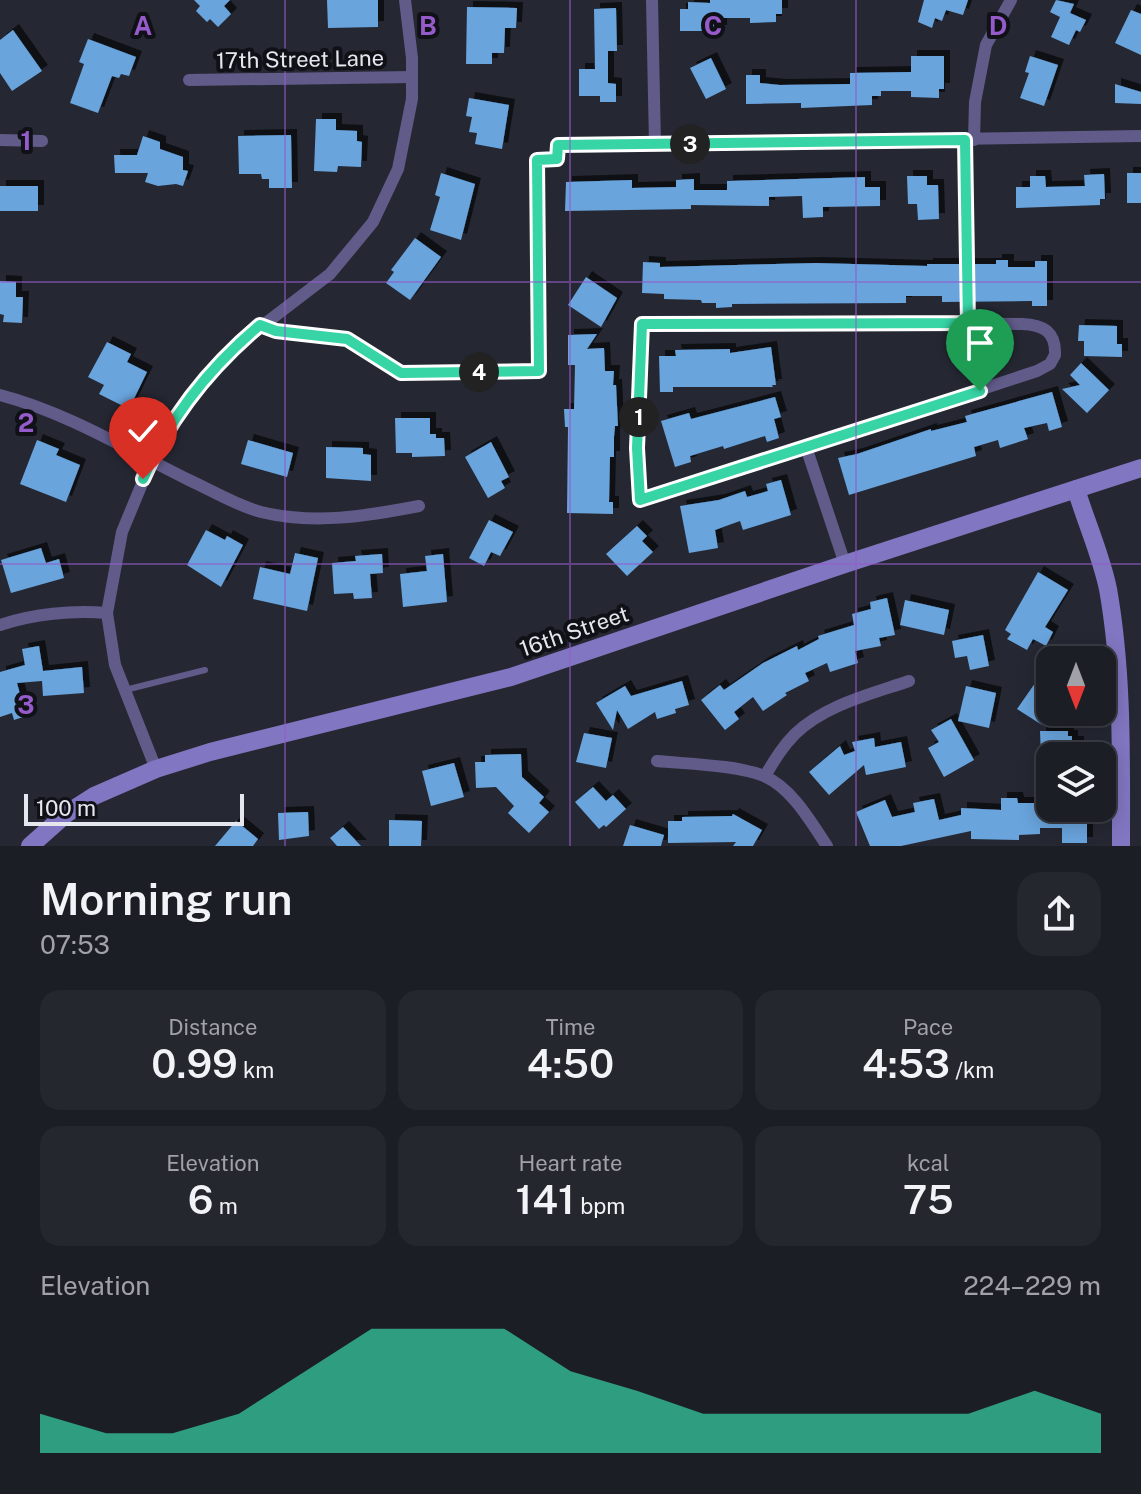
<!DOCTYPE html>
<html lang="en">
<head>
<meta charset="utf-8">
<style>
  :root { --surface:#1c1e26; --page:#25272e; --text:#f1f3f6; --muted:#a0a2a7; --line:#3a3c43; --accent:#37d4a6 }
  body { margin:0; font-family:"Public Sans",sans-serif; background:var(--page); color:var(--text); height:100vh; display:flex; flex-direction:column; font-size:30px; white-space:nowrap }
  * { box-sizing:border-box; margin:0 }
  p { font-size:26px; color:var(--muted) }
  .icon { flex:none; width:44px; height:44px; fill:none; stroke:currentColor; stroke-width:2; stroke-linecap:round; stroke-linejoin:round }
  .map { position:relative; height:846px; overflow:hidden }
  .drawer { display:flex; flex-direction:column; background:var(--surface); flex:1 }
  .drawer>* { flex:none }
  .needle { width:52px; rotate:180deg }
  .fabs { position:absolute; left:1036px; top:646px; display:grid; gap:16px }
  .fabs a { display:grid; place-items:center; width:80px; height:80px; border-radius:16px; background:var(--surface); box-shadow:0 4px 20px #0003,0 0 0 2px var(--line); font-size:40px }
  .scale { position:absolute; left:24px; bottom:20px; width:220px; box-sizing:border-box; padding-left:8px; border:4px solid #e4e7ee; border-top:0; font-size:22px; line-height:28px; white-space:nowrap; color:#e4e7ee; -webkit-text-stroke:6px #101116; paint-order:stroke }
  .pin { position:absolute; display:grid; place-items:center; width:68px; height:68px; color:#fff; margin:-82px -34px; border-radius:50% 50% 50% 0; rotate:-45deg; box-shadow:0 0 8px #0007 }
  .pin .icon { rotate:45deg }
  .km { position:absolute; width:40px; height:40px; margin:-20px; border-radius:50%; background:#222; color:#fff; font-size:22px; line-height:40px; text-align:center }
  .round { display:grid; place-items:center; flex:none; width:84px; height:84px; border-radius:24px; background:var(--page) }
  .head { display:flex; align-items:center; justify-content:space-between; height:136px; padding:0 40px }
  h1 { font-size:44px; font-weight:600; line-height:60px }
  .metrics { display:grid; grid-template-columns:repeat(3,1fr); gap:12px; height:136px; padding:8px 40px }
  .metrics div { display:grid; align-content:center; border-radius:20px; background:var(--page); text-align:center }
  .metrics b { font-size:40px; font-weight:600 }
  .metrics small { font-size:22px; font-weight:400 }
  .metrics p { font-size:22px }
  .chart { height:224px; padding:16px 40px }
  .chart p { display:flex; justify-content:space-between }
  .chart svg { width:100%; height:144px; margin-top:8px; fill:var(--accent); opacity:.7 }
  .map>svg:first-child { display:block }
</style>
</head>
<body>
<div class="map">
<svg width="1141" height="846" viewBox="0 0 1141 846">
  <defs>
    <filter id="shadow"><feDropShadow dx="6" dy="-6" stdDeviation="0" flood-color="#0009"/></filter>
  </defs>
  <rect width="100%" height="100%" fill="#252833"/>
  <g fill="#69a4dd" filter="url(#shadow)">
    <path d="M194,0H230L224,6L231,14L218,27L210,19L207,22L196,11L200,6Z"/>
    <path d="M327,0H378V27L328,28Z"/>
    <path d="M710,0H782V14H776V22L750,23V18H721V31H680V9H688V2L710,3Z"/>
    <path d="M924,0H968L963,15L946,10L942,21L935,18L932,28L918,22Z"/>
    <path d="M1056,0L1074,4L1070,13L1086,20L1080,32L1076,30L1069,45L1051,37L1060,17L1050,12Z"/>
    <path d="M467,7L517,8L516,28H505L504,53H492V64H466Z"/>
    <path d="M616,8L617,51H608V83L616,84V102H600V96H579V69H595L594,9Z"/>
    <path d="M1131,10L1141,14V55L1115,43Z"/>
    <path d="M13,30L42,71L12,91L0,73V40Z"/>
    <path d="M88,39L136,57L129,76L121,74L119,78L112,76L98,113L70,103L84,64L79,62Z"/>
    <path d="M911,56H944V89H939V98L911,97V91H881V96H872V105L801,108V103L746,104V75H760V83L780,85L850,84V73L911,72Z"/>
    <path d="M1030,56L1058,65L1044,106L1020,98L1029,73L1025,72Z"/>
    <path d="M711,58L726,89L706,99L690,68Z"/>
    <path d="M1115,84L1141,92V104L1115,103Z"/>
    <path d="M469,98L509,105L502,149L475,144L477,133L469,132L472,117L466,116Z"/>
    <path d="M316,119H336V130L357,131V141L362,142L361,167L338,166L337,172L314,171Z"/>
    <path d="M291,135L292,188H269V179H262L261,174H239L238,136Z"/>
    <path d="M143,136L160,142V149L183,157V170L188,171L183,186L176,184L158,186L145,182L148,173H115L114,155H137Z"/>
    <path d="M441,173L475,184L461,240L430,230L440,197L435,195Z"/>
    <rect x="1127" y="173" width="14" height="30"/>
    <path d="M1104,174L1105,199H1100V205L1016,208V187H1030V176H1045L1046,187L1085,186L1084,175Z"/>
    <path d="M907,176H927V185H938L939,219L918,220L917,204H908Z"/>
    <path d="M865,177V187H880V206L823,207V217L803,218L802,196L769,197V206L691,205V209L565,211L566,182L632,180V188L676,187V180L694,179V190H727V181Z"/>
    <rect x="0" y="186" width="38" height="25"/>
    <path d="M415,238L441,257L410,300L386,283L394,272L391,270Z"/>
    <path d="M996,260H1008V267H1035V261H1047V306H1032V301L942,302V296H906V303L732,304V307L716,308V303H702L701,300L664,299V294L642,293L643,262L660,263V267L816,263L927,266V264H996Z"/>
    <path d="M586,277L617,298L601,327L568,305Z"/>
    <path d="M0,281L16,282V297H23L22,323L3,322L4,315L0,314Z"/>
    <path d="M1079,325L1117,326V344H1122V357L1084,356V341H1078Z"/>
    <path d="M597,334L587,349L604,348L605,371H614L613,385H616L618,426H615L614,437V457H610L609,502H613V514L567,513L568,427H565L564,409H574L575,365H568V335Z"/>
    <path d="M107,342L131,354L127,362L147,372L129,409L99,394L104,385L88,377Z"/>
    <path d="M771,347L776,385H772L773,387H673V392H660L659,356H676L675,350L730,349V353Z"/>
    <path d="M1081,363L1109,390L1087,413L1062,389L1080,385L1070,375Z"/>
    <path d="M1052,392L1062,427L1049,431L1047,423L1024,428L1028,439L1000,448L998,440L974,447L976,456L849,495L838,458L857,454L931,429V431L967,422L965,416Z"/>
    <path d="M775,397L781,417L774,419L779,438L767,442L765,436L724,449L723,446L690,456L691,462L675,467L661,421L689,413L691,419Z"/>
    <path d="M395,418H430V434H436V438H444L445,456L412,457V453H396Z"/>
    <path d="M37,440L59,449L56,455L80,465L66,502L20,484Z"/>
    <path d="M248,440L293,453L287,477L241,464Z"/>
    <path d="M491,442L509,477L501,481L505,488L488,498L465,457Z"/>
    <path d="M326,447L363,448V454L371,455V481L326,478Z"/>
    <path d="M781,480L791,515L743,530L740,521L715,530L718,548L689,553L680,506L719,500L745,491L747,497L768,491L766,484Z"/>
    <path d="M489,520L513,532L500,556L491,552L484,566L469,558Z"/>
    <path d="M637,526L647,536L642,541L653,552L627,576L606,554Z"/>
    <path d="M206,530L225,540L227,536L243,545L221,587L187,565Z"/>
    <path d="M41,548L46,563L59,559L64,578L11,593L1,560Z"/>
    <path d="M295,553L318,558L307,611L253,599L260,567L290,574Z"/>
    <path d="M382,554L383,573L370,574L372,598L354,599L353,593L334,594L332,563L356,561L355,556Z"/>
    <path d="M443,554L447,602L403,607L400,574L427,571L425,556Z"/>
    <path d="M1038,572L1068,590L1045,627L1053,632L1046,646L1033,639L1027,650L1007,639L1011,634L1005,630Z"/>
    <path d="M887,598L895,635L879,638L881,646L855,651L858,663L830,672L827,663L805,673L809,681L785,693L787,695L763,711L753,697L734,712L739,719L725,730L701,700L720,685L724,690L763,663L797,646L798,650L819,639L818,636L854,625L852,614L871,609L870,602Z"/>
    <path d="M905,600L949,610L944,635L900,625Z"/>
    <path d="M983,635L989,666L970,670L967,656L955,658L952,641Z"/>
    <path d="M39,646L43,671L82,667L84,693L43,696L42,681L17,683L26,716L14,720L12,713L0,717V672L25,665L22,649Z"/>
    <path d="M1040,676L1050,683V713L1042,725L1017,709Z"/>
    <path d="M682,681L689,705L675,709L676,713L657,719L655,712L628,729L617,710L613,730L596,703L625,686L631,696Z"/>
    <path d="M966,686L996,693L989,728L958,721Z"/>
    <path d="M951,719L974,760L944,777L928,748L939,742L931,730Z"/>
    <path d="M1040,731H1068V736H1072V742H1078V756H1041Z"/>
    <path d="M584,733L612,738L606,768L576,762Z"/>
    <path d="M874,738L875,747L901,742L906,767L866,775L864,765L829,795L809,772L840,746L844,755L855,751L852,742Z"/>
    <path d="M521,754L522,777L544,797L539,803L549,812L529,833L508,813L514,806L496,787L476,788L475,762H485V755Z"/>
    <path d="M454,763L464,797L431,806L422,771Z"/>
    <path d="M593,787L606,801L613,795L626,809L606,827L604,825L599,829L575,802Z"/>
    <path d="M1001,798H1017L1018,803H1039V808H1087V843H1062V828H1040V834L1019,835V840L971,839V831L901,846H870L856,812L885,800L892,817L915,812L913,803L934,799L939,820L961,815V808L1001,810Z"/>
    <path d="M308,812L309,836L279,840L278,813Z"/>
    <path d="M733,814L762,830L753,846H733L736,842L668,843V821H682V817L732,816Z"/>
    <path d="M389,820L422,821L421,846H389Z"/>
    <path d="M236,821L258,839L253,846H215Z"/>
    <path d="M630,825L664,835L661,846H623Z"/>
    <path d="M343,827L361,846H337L330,838Z"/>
  </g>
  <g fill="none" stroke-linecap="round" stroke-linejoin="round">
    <g stroke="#5e616b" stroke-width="3" stroke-dasharray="8 4" stroke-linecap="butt">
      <path d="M965,152L968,312"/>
      <path d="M275,331L347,339L401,373L539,371L537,160L556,159"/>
    </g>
    <path stroke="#615b8a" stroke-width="6" d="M125,690L205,670"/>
    <g stroke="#615b8a" stroke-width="12">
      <path d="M652,0L655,145"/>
      <path d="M189,80L412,77"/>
      <path d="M0,140L42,141"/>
      <path d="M974,140L975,102L986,45L1011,0"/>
      <path d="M558,145L1141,136"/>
      <path d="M0,395C66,412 128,450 189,480C213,491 235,505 261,512C314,525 367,516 419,506"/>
      <path d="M806,447L1037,371L1050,364L1055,355C1056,331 1043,325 1022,324L863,322L642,324L637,448L640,500L806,447L845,564"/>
      <path d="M0,625C33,614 72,610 107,613"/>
      <path d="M1096,660L1116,658"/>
      <path d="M657,761C687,764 737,765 764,776C792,788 811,822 827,846"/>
      <path d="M156,769L115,665L107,613L122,532L151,462L188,399L232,349L330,274L373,222L398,169L412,99V58L405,0"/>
      <path d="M765,776C774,761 782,747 795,734C825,705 871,694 909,681"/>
    </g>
    <g stroke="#8176c1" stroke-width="18">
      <path d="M1076,489C1086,522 1101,555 1108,589C1123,674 1121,760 1121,846"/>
      <path d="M30,846L66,814L94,796L156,769L210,752L511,677L845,564L1141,468"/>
    </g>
  </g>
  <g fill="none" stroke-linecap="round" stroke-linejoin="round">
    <g stroke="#fff" stroke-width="16">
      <path id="route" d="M143,479C169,418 210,367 260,325L276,331L347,339L401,373L539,371L537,160L557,159L558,145L965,140L968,323L642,324L637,448L640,500L980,391"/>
    </g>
    <use href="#route" stroke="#37d4a6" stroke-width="10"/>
  </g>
  <path fill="none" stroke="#955bcb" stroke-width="2" stroke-opacity="0.55" d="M285,0V846M570,0V846M856,0V846M0,282H1141M0,564H1141"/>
  <g text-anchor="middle" stroke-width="8" stroke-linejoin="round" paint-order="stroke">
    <g font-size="22" fill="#e4e7ee" stroke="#101116">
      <text transform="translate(300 59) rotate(-1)" y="8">17th Street Lane</text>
      <text transform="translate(574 631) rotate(-19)" y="8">16th Street</text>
    </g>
  </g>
  <g font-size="26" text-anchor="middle" font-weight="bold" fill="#955bcb" stroke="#101116" stroke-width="8" stroke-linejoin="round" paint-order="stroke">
    <text x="143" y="35">A</text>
    <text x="428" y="35">B</text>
    <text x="713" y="35">C</text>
    <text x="998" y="35">D</text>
    <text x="26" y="150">1</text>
    <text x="26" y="432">2</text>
    <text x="26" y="714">3</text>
  </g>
</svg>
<div class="fabs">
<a><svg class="needle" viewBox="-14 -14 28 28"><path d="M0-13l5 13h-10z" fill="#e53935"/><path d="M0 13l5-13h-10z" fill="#a0a2a7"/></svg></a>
<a><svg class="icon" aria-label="layers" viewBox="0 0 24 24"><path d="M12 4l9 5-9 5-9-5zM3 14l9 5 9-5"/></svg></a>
</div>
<div class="scale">100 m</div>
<div class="pin" style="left:980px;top:391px;background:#1e9e55"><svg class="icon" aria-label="arrive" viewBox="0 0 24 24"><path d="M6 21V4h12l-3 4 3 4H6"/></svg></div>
<div class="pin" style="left:143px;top:479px;background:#d93025"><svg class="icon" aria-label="check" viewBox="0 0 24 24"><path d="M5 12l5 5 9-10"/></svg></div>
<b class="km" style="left:639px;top:417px">1</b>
<b class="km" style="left:690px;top:144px">3</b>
<b class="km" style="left:479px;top:372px">4</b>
</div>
<section class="drawer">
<div class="head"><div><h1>Morning run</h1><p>07:53</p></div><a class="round"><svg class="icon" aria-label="share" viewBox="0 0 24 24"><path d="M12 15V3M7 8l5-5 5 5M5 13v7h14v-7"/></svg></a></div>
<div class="metrics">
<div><p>Distance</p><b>0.99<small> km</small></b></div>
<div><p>Time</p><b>4:50</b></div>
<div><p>Pace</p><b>4:53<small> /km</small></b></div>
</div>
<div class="metrics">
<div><p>Elevation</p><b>6<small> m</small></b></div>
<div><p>Heart rate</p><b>141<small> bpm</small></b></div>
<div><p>kcal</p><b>75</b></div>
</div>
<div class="chart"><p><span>Elevation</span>224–229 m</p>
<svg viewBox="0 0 160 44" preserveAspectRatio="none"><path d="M0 44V32L10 38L20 38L30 32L40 19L50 6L60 6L70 6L80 19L90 25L100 32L110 32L120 32L130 32L140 32L150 25L160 32V44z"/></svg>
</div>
</section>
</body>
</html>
